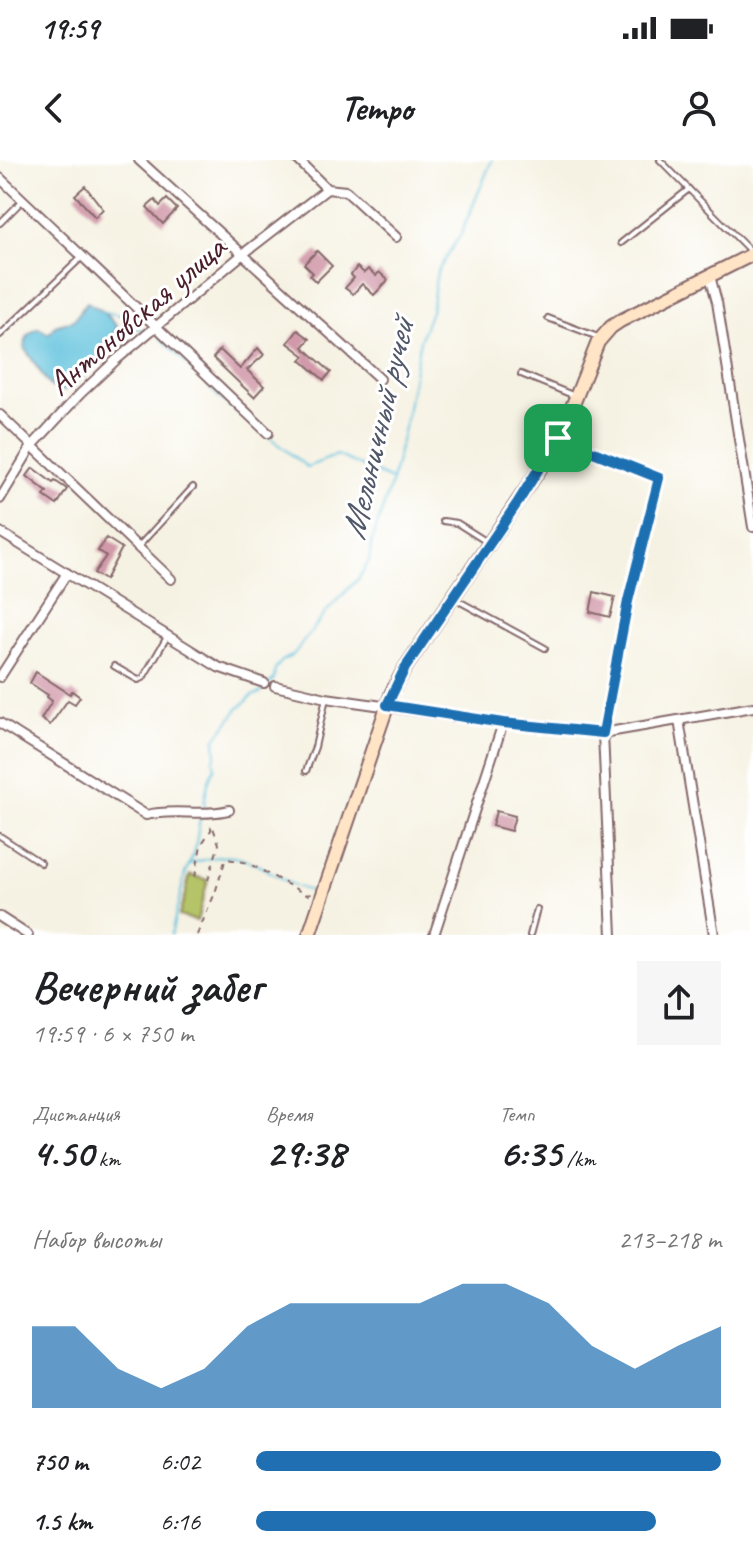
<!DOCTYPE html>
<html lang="ru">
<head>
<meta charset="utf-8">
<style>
  :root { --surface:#fff; --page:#f6f6f6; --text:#202124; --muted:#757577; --accent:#1f6fb2 }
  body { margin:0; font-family:Caveat,sans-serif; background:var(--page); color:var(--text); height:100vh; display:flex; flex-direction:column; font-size:30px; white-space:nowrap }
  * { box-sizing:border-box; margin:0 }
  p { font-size:26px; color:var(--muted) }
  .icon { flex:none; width:44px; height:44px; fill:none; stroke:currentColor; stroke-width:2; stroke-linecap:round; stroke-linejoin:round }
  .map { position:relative; height:775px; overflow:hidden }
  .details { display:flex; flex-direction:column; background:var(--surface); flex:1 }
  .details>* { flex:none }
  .pin { position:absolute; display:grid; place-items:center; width:68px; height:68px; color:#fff; margin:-34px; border-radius:16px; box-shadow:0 4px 12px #0006 }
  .round { display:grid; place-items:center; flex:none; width:84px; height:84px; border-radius:0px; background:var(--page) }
  .summary { display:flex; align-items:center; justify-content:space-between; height:136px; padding:0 32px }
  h1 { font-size:44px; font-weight:600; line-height:60px }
  .stats { display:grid; grid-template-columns:repeat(3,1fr); gap:12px; height:136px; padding:8px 32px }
  .stats div { display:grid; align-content:center }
  .stats b { font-size:40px; font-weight:600 }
  .stats small { font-size:22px; font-weight:400 }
  .stats p { font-size:22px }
  .chart { height:224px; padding:16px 32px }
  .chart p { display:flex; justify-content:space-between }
  .chart svg { width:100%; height:144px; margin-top:8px; fill:var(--accent); opacity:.7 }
  ul { padding:0 32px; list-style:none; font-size:26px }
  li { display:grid; grid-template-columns:128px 96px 1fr; align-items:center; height:60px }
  li i { height:20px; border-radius:10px; background:var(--accent) }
  .status { display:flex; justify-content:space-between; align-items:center; height:56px; padding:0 40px; background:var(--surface); direction:ltr }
  .status svg { height:22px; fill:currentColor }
  header { display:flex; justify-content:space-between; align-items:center; height:104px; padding:0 32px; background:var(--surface); font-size:36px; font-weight:600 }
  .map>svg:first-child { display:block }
</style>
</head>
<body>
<div class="status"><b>19:59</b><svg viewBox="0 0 49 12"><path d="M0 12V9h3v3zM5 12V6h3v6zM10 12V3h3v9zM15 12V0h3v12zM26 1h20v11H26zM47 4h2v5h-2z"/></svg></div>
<header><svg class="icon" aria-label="back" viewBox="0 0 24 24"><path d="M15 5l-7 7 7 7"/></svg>Tempo<svg class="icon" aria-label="person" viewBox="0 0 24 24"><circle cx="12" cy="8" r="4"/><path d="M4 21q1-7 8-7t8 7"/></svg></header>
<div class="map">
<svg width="753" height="775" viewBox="0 0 753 775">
  <rect width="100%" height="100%" fill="#fff"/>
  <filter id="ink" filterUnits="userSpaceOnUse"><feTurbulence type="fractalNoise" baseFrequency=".0125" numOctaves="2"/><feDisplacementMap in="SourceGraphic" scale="16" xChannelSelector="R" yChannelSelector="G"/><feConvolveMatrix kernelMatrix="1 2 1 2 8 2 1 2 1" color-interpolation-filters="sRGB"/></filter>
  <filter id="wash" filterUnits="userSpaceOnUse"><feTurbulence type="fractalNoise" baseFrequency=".006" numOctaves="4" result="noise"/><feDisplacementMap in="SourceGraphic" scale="32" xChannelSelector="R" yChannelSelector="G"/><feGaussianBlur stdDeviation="1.8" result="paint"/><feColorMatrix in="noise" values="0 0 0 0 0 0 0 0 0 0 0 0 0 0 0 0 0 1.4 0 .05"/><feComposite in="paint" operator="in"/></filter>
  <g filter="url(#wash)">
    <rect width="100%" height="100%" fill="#f6f2e3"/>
    <path fill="#b5c467" stroke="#807249" stroke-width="2" d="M190,715L208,720L197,761L179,756Z"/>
    <path fill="#5fc1dd" stroke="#547084" stroke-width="2" d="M87,142L104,152L117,166L113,177L91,206H78L84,216H79L74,227L60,232L49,225L24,187L28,175L38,168L49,174L55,166L74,160Z"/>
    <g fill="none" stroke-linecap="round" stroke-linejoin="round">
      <g stroke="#5fc1dd" stroke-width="2">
        <path d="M104,152L125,156L134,167L143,170"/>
        <path d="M158,175L220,238L253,264"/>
        <path d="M268,276L307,307L337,295L391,320"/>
        <path d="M204,646C205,634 209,616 215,607L213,600L216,595L215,580L237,550L252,536L260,533L274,519L275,509L282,501L293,495L328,450L359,418L369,401L372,381L392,321L406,259L420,180L431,151L437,112L461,74L492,0"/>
        <path d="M190,704C230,690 243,696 279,717C289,723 301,730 313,731"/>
        <path d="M171,775L185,714L195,690L200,658"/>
      </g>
    </g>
    <g id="blocks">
      <g fill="#d199aa">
        <path d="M85,26L103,49L95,57L75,35Z"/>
        <path d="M167,39L177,49L163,64L147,47L155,40L160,46Z"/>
        <path d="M317,91L332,106L316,122L310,116L313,113L304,104Z"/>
        <path d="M357,107L364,113L368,109L376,116L379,112L388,120L374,135L362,124L353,134L345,128L354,118L351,115Z"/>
        <path d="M298,170L310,179L303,187L331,212L324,220L301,200L305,196L288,183Z"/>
        <path d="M258,188L264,195L247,210L264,226L254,237L213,198L220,190L240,209Z"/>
        <path d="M33,308L53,323L55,321L67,329L57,345L44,336L47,332L27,316Z"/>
        <path d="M106,378L122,388L105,420L94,413L106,396L98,391Z"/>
        <path d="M594,432L615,437L610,457L590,452Z"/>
        <path d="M36,512L70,534L72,531L80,537L75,544L68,540L50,565L41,559L52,541L47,537L48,535L30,523Z"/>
        <path d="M496,651L515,656L511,671L492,666Z"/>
      </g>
    </g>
  </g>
  <g filter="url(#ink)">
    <use href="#blocks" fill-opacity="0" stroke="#86696b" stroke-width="2"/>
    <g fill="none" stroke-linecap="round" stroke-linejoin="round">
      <g stroke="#86696b" stroke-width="8">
        <g id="lane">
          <path d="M660,0L751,92"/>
          <path d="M0,63L23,40"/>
          <path d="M621,83L689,29"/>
          <path d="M548,158L598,177"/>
          <path d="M0,175L81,98"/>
          <path d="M521,214L575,236"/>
          <path d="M443,361L457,363L487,382"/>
          <path d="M138,387L193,327"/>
          <path d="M455,439L545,488"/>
          <path d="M114,506L138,520L143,518L167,477"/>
          <path d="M306,611L315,587L326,538"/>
          <path d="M0,676L41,703"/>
          <path d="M530,775L537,749"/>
        </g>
      </g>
      <g stroke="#86696b" stroke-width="12">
        <g id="street">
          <path d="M139,0L380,219"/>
          <path d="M298,0L327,29L346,31L396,77"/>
          <path d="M0,18L268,273"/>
          <path d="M710,116L717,142L753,367"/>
          <path d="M0,255L171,419"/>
          <path d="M558,278L659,318L628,441L603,573L612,775"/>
          <path d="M0,339L32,286L80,234L116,200L243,94L327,29"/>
          <path d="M0,372L218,507L264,523"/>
          <path d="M0,517L67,413"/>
          <path d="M275,526L326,538L503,563L603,573L753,547"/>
          <path d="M679,560L714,775"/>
          <path d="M0,563L146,655C174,648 202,657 229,650"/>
          <path d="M0,757L28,775"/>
          <path d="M434,775L503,563"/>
        </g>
      </g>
      <g stroke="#86696b" stroke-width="16">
        <path id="secondary" d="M309,775L392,532L405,508L543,304L566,262L598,182L611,167L620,161L753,94"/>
      </g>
      <g stroke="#86696b" stroke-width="2" stroke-dasharray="6 6" stroke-linecap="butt">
        <path d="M195,717L201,685L211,670V662"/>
        <path d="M208,720L219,684L212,665"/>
        <path d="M197,775L215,733L225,701L228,699L248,703L307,735L313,733"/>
      </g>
      <use href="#lane" stroke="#fff" stroke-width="4"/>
      <use href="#street" stroke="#fff" stroke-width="8"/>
      <use href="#secondary" stroke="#ffe4c6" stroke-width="12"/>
    </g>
  </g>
  <g fill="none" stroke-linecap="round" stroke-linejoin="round" filter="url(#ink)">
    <g stroke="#fff" stroke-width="16">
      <path id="route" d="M558,278L659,318L628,441L603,573L503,563L387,545L405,508L518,342Z"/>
    </g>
    <use href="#route" stroke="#1f6fb2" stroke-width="10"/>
  </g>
  <g text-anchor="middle" stroke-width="6" stroke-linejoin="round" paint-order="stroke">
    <g font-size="34" fill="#4a1f2b" stroke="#fff">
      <text transform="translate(136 155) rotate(-41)" y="12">Антоновская улица</text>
    </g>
    <g font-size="36" font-style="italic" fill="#515869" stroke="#fff">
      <text transform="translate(376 269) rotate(-77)" y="13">Мельничный ручей</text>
    </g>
  </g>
</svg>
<div class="pin" style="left:558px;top:278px;background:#1e9e55"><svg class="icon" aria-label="arrive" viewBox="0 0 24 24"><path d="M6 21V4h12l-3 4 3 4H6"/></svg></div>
</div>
<section class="details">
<div class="summary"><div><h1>Вечерний забег</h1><p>19:59 · 6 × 750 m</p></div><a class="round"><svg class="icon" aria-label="share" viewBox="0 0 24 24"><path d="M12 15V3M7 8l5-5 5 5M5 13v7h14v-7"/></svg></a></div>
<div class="stats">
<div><p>Дистанция</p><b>4.50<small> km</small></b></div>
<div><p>Время</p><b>29:38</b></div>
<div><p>Темп</p><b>6:35<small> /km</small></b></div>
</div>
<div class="chart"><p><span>Набор высоты</span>213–218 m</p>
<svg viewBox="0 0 160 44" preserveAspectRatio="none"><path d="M0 44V19L10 19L20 32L30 38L40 32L50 19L60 12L70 12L80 12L90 12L100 6L110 6L120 12L130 25L140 32L150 25L160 19V44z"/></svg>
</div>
<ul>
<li><b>750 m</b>6:02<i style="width:100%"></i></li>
<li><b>1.5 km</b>6:16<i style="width:86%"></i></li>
</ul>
</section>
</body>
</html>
